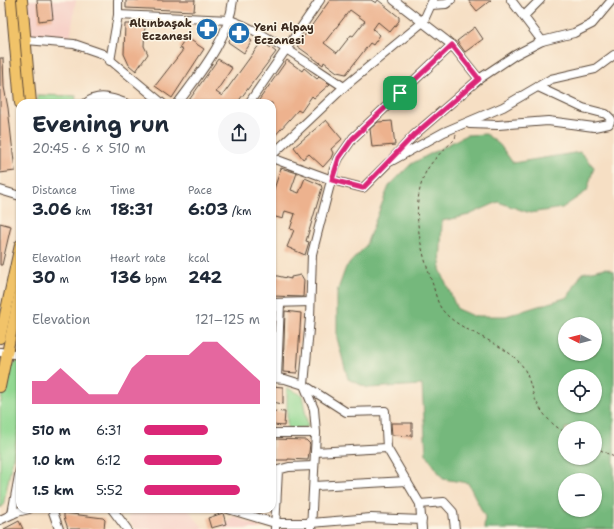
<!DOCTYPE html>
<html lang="en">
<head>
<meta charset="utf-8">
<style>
  :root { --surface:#fff; --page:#f6f6f7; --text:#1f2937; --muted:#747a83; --accent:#db2777 }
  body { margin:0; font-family:"Shantell Sans",sans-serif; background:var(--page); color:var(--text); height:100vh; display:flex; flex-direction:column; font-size:15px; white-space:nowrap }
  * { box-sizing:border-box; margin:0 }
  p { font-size:13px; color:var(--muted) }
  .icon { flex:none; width:22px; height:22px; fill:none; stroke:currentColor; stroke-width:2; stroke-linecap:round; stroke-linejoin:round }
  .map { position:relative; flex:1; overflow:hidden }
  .sheet { position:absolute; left:16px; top:99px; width:260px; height:414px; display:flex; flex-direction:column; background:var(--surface); border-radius:12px; box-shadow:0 1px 3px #0004 }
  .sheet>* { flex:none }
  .needle { width:26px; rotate:276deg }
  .fabs { position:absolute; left:558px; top:317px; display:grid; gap:8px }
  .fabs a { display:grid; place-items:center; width:44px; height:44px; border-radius:50%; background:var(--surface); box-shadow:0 1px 3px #0004; font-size:20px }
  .pin { position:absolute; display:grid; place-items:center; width:34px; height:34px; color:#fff; margin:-17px; border-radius:8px; box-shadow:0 2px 6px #0006 }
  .round { display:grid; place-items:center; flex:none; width:42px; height:42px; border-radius:21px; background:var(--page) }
  .overview { display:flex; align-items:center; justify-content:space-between; height:68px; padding:0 16px }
  h1 { font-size:22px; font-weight:700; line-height:30px }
  .figures { display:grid; grid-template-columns:repeat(3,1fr); gap:6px; height:68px; padding:4px 16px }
  .figures div { display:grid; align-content:center }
  .figures b { font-size:17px; font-weight:700 }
  .figures small { font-size:11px; font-weight:400 }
  .figures p { font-size:11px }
  .chart { height:112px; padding:8px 16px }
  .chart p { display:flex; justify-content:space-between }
  .chart svg { width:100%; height:72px; margin-top:4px; fill:var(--accent); opacity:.7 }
  ul { padding:0 16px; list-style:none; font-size:13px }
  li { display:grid; grid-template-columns:64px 48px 1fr; align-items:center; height:30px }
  li i { height:10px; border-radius:5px; background:var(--accent) }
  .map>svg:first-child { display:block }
</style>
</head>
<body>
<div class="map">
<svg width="614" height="529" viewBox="0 0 614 529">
  <rect width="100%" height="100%" fill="#fcf5e5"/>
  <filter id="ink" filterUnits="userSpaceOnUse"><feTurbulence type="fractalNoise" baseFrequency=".025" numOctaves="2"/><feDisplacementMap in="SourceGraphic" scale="8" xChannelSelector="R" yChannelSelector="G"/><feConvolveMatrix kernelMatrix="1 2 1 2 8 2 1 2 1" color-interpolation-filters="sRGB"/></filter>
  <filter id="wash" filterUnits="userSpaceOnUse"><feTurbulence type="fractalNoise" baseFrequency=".012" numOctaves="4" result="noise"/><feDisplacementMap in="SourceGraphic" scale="16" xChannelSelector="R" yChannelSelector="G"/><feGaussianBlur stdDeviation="0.9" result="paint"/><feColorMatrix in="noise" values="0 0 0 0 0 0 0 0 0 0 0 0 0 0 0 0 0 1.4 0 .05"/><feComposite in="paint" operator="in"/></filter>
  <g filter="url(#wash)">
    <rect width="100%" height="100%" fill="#f6dfc4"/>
    <g fill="#f7d1c8">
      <path d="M27,0H76L70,39L30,36Z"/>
      <path d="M136,509H188L204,529H135L129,520V516Z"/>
      <path d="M234,516L262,529H221Z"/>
    </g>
    <g fill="#92d892" stroke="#668158">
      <path d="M37,95L76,96L75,103H38Z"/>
      <path d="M20,359V424L3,506L0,508V406L8,368Z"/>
      <path d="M287,388L302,395L308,427L287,429Z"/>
    </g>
    <path fill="#75b87c" stroke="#58714d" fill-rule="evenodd" d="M486,134L500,145L513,163L580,152L594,167L587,191L562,208L530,213L498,202L469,215L442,221L440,269L457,309L473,316H506L568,297L582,273L606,268L614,271V529H484L485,517L468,483L443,479L426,454L422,385L368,388L348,379L337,338V292L346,267L365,247L389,186L411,164L466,135ZM565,324H595V354H565ZM565,376H595V406H565ZM565,428H595V458H565ZM565,480H595V510H565Z"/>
    <g id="blocks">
      <g fill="#edb28e" fill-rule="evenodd">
        <path d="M37,0H51L53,19L39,21Z"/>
        <path d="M126,0H195L194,11L126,8Z"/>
        <path d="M330,0H371L376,3L378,0L399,17V21L390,32L378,22L373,29L380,35L373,45L370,43L346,74L337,72L324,62L323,65L297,46ZM350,10L365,21L353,36L351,35L337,53L324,43Z"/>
        <path d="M468,0H491L477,11Z"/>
        <path d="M125,24H145L144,46L148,54L136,71L129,65L124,54Z"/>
        <path d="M475,27L483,39L465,52L457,41Z"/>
        <path d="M236,30L252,41L244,53L228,42Z"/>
        <path d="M186,37L204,49L172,98L155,86L183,50L179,48Z"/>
        <path d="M262,41L276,52L237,103H187L218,59L232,68L216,92L222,96Z"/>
        <path d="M0,58H3L4,87L8,108L15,171L0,173Z"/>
        <path d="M287,60L302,71L304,68L317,79L319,77L330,84L314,98L312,96L301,112L298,110L272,139V103H257Z"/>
        <path d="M326,120L342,139L331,149L333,153L331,158L323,167L309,154L303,159L294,147Z"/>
        <path d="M392,121L395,145L372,147L370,129L378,122Z"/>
        <path d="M281,168L297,173L291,190L299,193L305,178L321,185L322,188L306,241L309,242L305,255L287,247L294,230L290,229L295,214L285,211L283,219L272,216V195Z"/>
        <path d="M0,223L11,226L2,265H0Z"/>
        <path d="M273,275L291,279V277L301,275L304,280L303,297L272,296Z"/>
        <path d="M285,311L301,313L297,373L283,372Z"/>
        <path d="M272,386L283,387V404L272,402Z"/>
        <path d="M272,411L285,412L284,426L272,425Z"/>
        <path d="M391,423H412V436L392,435Z"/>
        <path d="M274,439L306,440L310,444L308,460L288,459V460H274Z"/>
        <path d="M64,513L103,518L105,520L104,529H68L64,517Z"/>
        <path d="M223,513L226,524L211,528L208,518Z"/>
        <path d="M19,521L23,529H4Z"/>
      </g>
    </g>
  </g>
  <g filter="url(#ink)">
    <use href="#blocks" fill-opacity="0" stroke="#574537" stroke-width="1"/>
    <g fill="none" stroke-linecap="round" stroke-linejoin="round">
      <g stroke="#574537" stroke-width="10">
        <g id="minor">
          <path d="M394,0L452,45L479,79"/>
          <path d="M511,0L542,41"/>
          <path d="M431,5L446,4L451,0"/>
          <path d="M118,15L230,20C269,34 308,64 344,87"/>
          <path d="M524,16L540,0"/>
          <path d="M26,40L74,44L103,54L162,103"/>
          <path d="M110,61L118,15V0"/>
          <path d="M86,103C98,93 112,98 125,103"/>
          <path d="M178,103C200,73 229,39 233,0"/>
          <path d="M249,103L320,0"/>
          <path d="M470,124L498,125L548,121L594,127L609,124L611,119L606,114L583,108L538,87"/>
          <path d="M272,155L344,87L423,22L433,0"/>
          <path d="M272,158L332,180L363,188L388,163L444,132L503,107L551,79L595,69L614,55"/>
          <path d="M393,158L414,135L479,79L515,55L542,41L574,33L592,24L612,0"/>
          <path d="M0,190L20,196"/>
          <path d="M272,303L310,302"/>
          <path d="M0,352L20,355"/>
          <path d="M272,378L285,379L304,385L314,409L316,433L311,529"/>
          <path d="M277,378L280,303"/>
          <path d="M272,433H316"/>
          <path d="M315,452L387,448"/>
          <path d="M314,486L407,481"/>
          <path d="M420,504L444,502L453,512L455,529"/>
          <path d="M52,509L59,529"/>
          <path d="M112,509L127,529"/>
          <path d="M228,509L275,523H311L371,518L422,520"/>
          <path d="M12,514L20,470"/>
          <path d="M0,520L17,512L29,509"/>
          <path d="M275,529L278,470L289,467L314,466"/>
          <path d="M422,529L420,504L387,448L385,411L346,412L304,385L310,318L312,254L334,169L339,158L353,138L452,45"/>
        </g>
      </g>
      <g stroke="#574537" stroke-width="12">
        <g id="major">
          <path d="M11,0L20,103"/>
          <path d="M22,0L31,103"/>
          <path d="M0,338L20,245"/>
          <path d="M0,387L20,291"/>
        </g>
      </g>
      <g stroke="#574537" stroke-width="1" stroke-dasharray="3 3" stroke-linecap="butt">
        <path d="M456,135L455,139C444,150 430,161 424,176C410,211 421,251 433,285C435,292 437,302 441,308C456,331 499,339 520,363C529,373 530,387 535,399C541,412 552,426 565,432"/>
        <path d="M595,447L614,457"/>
      </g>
      <use href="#minor" stroke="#fff" stroke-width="8"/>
      <use href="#major" stroke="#f1c369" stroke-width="10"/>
    </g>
  </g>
  <g fill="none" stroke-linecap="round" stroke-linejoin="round" filter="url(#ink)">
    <g stroke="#fff" stroke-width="8">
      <path id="route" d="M452,45L479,79L414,135L363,188L332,180L339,158L353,138Z"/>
    </g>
    <use href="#route" stroke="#db2777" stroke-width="5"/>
  </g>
  <defs>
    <g id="pharmacy-disc" transform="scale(1.15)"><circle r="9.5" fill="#1f6fb2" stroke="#fcf5e5"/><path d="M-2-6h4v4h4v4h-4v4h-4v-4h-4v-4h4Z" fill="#fff"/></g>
  </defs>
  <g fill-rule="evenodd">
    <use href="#pharmacy-disc" x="207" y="29"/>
    <use href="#pharmacy-disc" x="239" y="33"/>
  </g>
  <g text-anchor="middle" stroke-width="3" stroke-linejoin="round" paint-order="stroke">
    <g font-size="11" font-weight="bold" fill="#3b2a1e" stroke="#fcf5e5" text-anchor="end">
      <text x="192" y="27">Altınbaşak<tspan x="192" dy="13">Eczanesi</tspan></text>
      <text x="254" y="31" text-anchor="start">Yeni Alpay<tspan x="254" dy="13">Eczanesi</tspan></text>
    </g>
  </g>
</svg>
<div class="fabs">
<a><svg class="needle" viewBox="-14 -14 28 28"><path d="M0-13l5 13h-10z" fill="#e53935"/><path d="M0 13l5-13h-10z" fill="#747a83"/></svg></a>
<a><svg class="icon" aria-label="locate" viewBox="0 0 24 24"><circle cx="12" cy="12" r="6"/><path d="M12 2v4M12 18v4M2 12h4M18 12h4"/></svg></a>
<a>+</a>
<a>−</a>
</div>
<div class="pin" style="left:400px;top:93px;background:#1e9e55"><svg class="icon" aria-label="arrive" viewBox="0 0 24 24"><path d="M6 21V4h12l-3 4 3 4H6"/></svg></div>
<section class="sheet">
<div class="overview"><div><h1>Evening run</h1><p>20:45 · 6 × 510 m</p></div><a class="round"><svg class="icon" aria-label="share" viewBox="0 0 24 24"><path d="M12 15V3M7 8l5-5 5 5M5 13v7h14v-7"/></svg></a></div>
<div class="figures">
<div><p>Distance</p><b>3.06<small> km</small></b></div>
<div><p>Time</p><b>18:31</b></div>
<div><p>Pace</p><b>6:03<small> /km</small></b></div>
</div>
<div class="figures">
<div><p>Elevation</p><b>30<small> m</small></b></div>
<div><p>Heart rate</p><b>136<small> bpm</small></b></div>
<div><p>kcal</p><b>242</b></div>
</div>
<div class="chart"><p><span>Elevation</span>121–125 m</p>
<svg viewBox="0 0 160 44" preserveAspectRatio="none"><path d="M0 44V30L10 30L20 22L30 30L40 38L50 38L60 38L70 22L80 14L90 14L100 14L110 14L120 6L130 6L140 14L150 22L160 30V44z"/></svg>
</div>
<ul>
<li><b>510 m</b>6:31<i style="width:55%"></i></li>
<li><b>1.0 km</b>6:12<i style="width:67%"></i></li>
<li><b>1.5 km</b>5:52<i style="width:83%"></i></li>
</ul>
</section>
</div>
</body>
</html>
